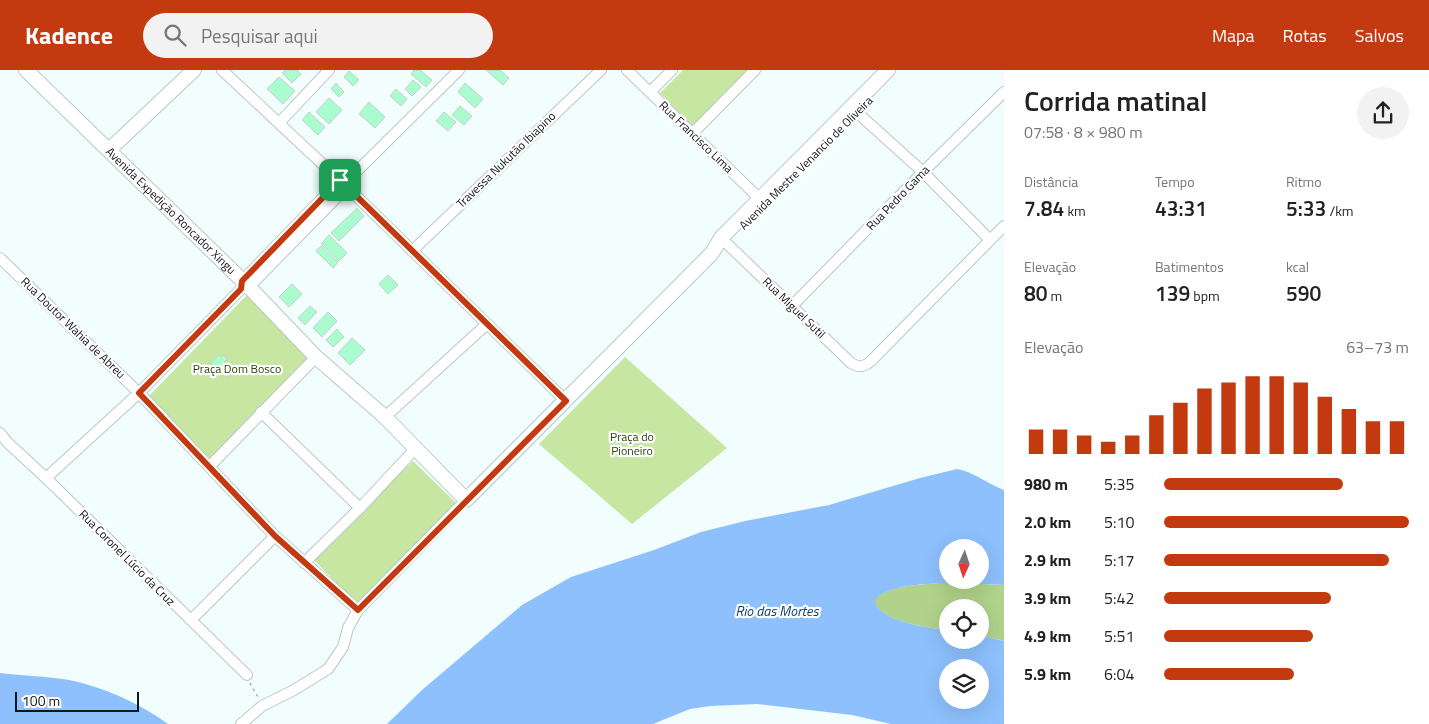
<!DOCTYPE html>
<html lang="pt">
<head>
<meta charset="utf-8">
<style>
  :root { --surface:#fff; --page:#f2f2f2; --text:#222; --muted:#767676; --accent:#c33a10 }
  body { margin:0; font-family:"Titillium Web",sans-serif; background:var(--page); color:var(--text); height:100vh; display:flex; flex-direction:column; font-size:19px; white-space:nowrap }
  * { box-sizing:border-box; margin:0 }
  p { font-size:16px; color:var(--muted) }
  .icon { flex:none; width:28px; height:28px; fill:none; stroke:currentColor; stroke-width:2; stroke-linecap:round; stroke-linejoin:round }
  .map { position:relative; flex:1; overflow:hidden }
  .sheet { display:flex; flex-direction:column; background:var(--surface); width:425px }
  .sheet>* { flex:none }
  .needle { width:32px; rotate:183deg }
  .controls { position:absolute; left:939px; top:469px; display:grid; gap:10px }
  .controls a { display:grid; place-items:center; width:50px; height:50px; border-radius:50%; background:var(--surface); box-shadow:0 5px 20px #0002; font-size:25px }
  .scale { position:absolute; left:15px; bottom:12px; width:124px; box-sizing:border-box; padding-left:5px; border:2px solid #101515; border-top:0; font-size:14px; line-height:18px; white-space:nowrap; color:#101515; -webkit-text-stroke:4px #fff; paint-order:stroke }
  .pin { position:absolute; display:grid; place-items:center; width:42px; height:42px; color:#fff; margin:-21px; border-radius:10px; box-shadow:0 2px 8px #0006 }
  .round { display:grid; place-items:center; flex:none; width:52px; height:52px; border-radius:26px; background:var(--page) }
  .headline { display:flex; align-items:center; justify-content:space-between; height:85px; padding:0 20px }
  h1 { font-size:28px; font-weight:600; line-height:38px }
  .stats { display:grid; grid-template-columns:repeat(3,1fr); gap:8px; height:85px; padding:5px 20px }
  .stats div { display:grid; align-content:center }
  .stats b { font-size:21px; font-weight:600 }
  .stats small { font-size:14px; font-weight:400 }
  .stats p { font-size:14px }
  .chart { height:140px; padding:10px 20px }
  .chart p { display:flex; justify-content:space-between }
  .chart svg { width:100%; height:90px; margin-top:5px; stroke:var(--accent); stroke-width:6 }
  ul { padding:0 20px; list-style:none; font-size:16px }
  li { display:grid; grid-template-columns:80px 60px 1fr; align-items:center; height:38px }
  li i { height:12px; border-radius:6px; background:var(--accent) }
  header { display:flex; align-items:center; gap:30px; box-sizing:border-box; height:70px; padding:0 25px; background:var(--accent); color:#fff }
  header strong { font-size:24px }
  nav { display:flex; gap:28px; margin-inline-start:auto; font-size:18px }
  .search { width:350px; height:45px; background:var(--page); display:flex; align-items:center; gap:12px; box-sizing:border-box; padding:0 18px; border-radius:28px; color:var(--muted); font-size:19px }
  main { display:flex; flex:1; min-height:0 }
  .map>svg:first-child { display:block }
</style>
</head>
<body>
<header>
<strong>Kadence</strong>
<div class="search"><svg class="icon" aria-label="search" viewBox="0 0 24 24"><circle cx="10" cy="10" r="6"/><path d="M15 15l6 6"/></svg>Pesquisar aqui</div>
<nav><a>Mapa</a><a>Rotas</a><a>Salvos</a></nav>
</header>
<main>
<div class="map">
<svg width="1004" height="654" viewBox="0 0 1004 654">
  <rect width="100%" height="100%" fill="#f1fefd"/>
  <g fill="#c6e6a2">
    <path d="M683,0H747L692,56L660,23Z"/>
    <path d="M248,224L312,288L211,390L147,328Z"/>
    <path d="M625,287L727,378L632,454L539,374Z"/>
    <path d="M413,391L456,433L359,536L312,488Z"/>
  </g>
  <path fill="#b0d28a" d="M959,513L1004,515V571L980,565V538H948L947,560C930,558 876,551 874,530C888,513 938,513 959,513Z"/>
  <g fill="#8dc0fc" fill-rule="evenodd">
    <path d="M957,399C975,402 987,414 1004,420V515C976,514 893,507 875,530C876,551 930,558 947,560L948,570H980V565L1004,571V654H891L852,645L757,634L710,636L690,639L653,654H387L422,620L522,535L571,507L654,480L701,462L745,451L829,435L920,408ZM948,478H980V510H948ZM948,598H980V630H948Z"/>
    <path d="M0,603C23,606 47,606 69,610C104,617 139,633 168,654H0Z"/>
  </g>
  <g fill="#aafccf" stroke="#c6d0ca">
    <path d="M285,0H297L301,4L292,13L282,3Z"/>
    <path d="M414,0H420L432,10L426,17L411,4Z"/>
    <path d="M486,0H500L509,8L503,15Z"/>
    <path d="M349,1L359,10L353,16L344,7Z"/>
    <path d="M279,7L295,21L283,34L267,19Z"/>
    <path d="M413,10L421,17L412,26L405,19Z"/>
    <path d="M336,13L344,22L339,27L331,19Z"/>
    <path d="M465,13L483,29L475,38L458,22Z"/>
    <path d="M396,19L407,29L401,36L390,26Z"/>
    <path d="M329,28L342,40L329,54L316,42Z"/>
    <path d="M369,32L385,47L375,58L359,44Z"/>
    <path d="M460,36L472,46L464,55L452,45Z"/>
    <path d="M309,42L325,57L318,65L302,50Z"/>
    <path d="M444,42L456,52L448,61L436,51Z"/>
    <path d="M357,138L364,146L339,171L331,163Z"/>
    <path d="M329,165L347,183L339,191L321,174Z"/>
    <path d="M321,176L338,192L333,198L316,181Z"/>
    <path d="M388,205L398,215L388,224L379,214Z"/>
    <path d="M292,214L302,224L289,237L279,227Z"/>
    <path d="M310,236L317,242L305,255L298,248Z"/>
    <path d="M328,242L337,251L322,267L313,258Z"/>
    <path d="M337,259L344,267L333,277L326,270Z"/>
    <path d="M352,268L365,280L350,295L338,283Z"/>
    <path d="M219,285L221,287L224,285L227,289L224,292L233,302L227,307L219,299L214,304L209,299L213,295L210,293Z"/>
  </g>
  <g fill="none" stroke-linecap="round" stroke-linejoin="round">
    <g stroke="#bac7c6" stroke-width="12">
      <g id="street">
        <path d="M222,0L347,117L566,331"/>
        <path d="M627,0L765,134"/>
        <path d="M650,22L672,0"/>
        <path d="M851,37L923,102L990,170"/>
        <path d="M279,53L329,0"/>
        <path d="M693,63L755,0"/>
        <path d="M721,168L851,293C859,298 864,297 871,291L1004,156"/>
        <path d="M412,181L601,0"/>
        <path d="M0,188L139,323L275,466L358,540"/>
        <path d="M242,215V211L340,110L346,109"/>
        <path d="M792,236L923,102L1004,22"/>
        <path d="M261,342L360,438"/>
        <path d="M385,347L487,254"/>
        <path d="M0,363L7,372L46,408L247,605"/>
        <path d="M210,396L316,287"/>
        <path d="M46,408L139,323L241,219L249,217L347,117L349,109L459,0"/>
        <path d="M304,493L360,438L415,379"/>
        <path d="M191,550L275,466"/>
        <path d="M241,654L262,636L294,620L328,599L343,577L348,558L358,540L466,430"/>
      </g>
    </g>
    <g stroke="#bac7c6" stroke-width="16">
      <g id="secondary">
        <path id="s1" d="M26,0L249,217L316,287L385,347L466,430L712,183L721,168L888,0"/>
        <path d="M109,80L194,0"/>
      </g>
    </g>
    <path stroke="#767e7e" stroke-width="1" stroke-dasharray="2.5 4" stroke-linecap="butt" d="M250,613L258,627"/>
    <use href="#street" stroke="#fff" stroke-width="10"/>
    <use href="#secondary" stroke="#fff" stroke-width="14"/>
  </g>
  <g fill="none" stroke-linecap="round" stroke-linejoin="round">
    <g stroke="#fff" stroke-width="10">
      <path id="route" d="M340,110L566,331L358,540L275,466L139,323L241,219L242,211Z"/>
    </g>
    <use href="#route" stroke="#c33a10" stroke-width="6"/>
  </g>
  <g text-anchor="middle" stroke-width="4.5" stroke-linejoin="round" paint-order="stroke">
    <g font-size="12" fill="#101515" stroke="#fff">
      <text transform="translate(696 67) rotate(44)" y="4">Rua Francisco Lima</text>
      <text transform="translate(506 90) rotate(-44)" y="4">Travessa Nukutão Ibiapino</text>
      <text transform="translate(806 93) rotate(-45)" y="4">Avenida Mestre Venancio de Oliveira</text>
      <text transform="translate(898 128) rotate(-46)" y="4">Rua Pedro Gama</text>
      <text dy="4" stroke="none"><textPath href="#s1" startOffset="202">Avenida Expedição Roncador Xingu</textPath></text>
      <text transform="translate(794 238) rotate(44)" y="4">Rua Miguel Sutil</text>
      <text transform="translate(73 258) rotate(44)" y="4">Rua Doutor Wahia de Abreu</text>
      <text transform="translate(127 488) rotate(45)" y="4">Rua Coronel Lúcio da Cruz</text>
    </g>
    <g font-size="12" fill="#2d420f" stroke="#fff">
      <text x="237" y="303">Praça Dom Bosco</text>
      <text x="632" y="371">Praça do<tspan x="632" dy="14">Pioneiro</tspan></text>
    </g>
    <g font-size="14" font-style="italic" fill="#0a4176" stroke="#fff">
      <text x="777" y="546">Rio das Mortes</text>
    </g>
  </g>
</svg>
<div class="controls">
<a><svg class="needle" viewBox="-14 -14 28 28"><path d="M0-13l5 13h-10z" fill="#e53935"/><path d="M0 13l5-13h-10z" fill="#767676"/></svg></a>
<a><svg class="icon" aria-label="locate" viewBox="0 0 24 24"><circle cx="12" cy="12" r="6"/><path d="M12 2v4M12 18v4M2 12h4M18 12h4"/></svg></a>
<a><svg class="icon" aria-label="layers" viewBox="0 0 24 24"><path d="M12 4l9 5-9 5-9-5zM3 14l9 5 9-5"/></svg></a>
</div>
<div class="scale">100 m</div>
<div class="pin" style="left:340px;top:110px;background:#1e9e55"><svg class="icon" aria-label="arrive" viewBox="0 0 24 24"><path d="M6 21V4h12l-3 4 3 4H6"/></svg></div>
</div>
<section class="sheet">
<div class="headline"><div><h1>Corrida matinal</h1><p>07:58 · 8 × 980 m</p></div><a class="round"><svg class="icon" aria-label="share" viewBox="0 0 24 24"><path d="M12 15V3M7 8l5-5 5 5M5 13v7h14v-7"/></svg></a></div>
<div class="stats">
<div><p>Distância</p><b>7.84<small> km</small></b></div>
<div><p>Tempo</p><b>43:31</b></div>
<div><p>Ritmo</p><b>5:33<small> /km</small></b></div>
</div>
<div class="stats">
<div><p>Elevação</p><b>80<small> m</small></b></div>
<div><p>Batimentos</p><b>139<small> bpm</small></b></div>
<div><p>kcal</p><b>590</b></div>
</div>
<div class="chart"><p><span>Elevação</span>63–73 m</p>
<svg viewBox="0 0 160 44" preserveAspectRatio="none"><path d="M5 44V32M15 44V32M25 44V35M35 44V38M45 44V35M55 44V25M65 44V19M75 44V12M85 44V9M95 44V6M105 44V6M115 44V9M125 44V16M135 44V22M145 44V28M155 44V28"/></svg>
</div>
<ul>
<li><b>980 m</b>5:35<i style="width:73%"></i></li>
<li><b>2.0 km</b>5:10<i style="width:100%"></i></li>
<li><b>2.9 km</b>5:17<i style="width:92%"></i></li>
<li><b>3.9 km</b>5:42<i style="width:68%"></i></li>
<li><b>4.9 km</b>5:51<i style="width:61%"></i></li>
<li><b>5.9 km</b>6:04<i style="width:53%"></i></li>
</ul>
</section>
</main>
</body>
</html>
